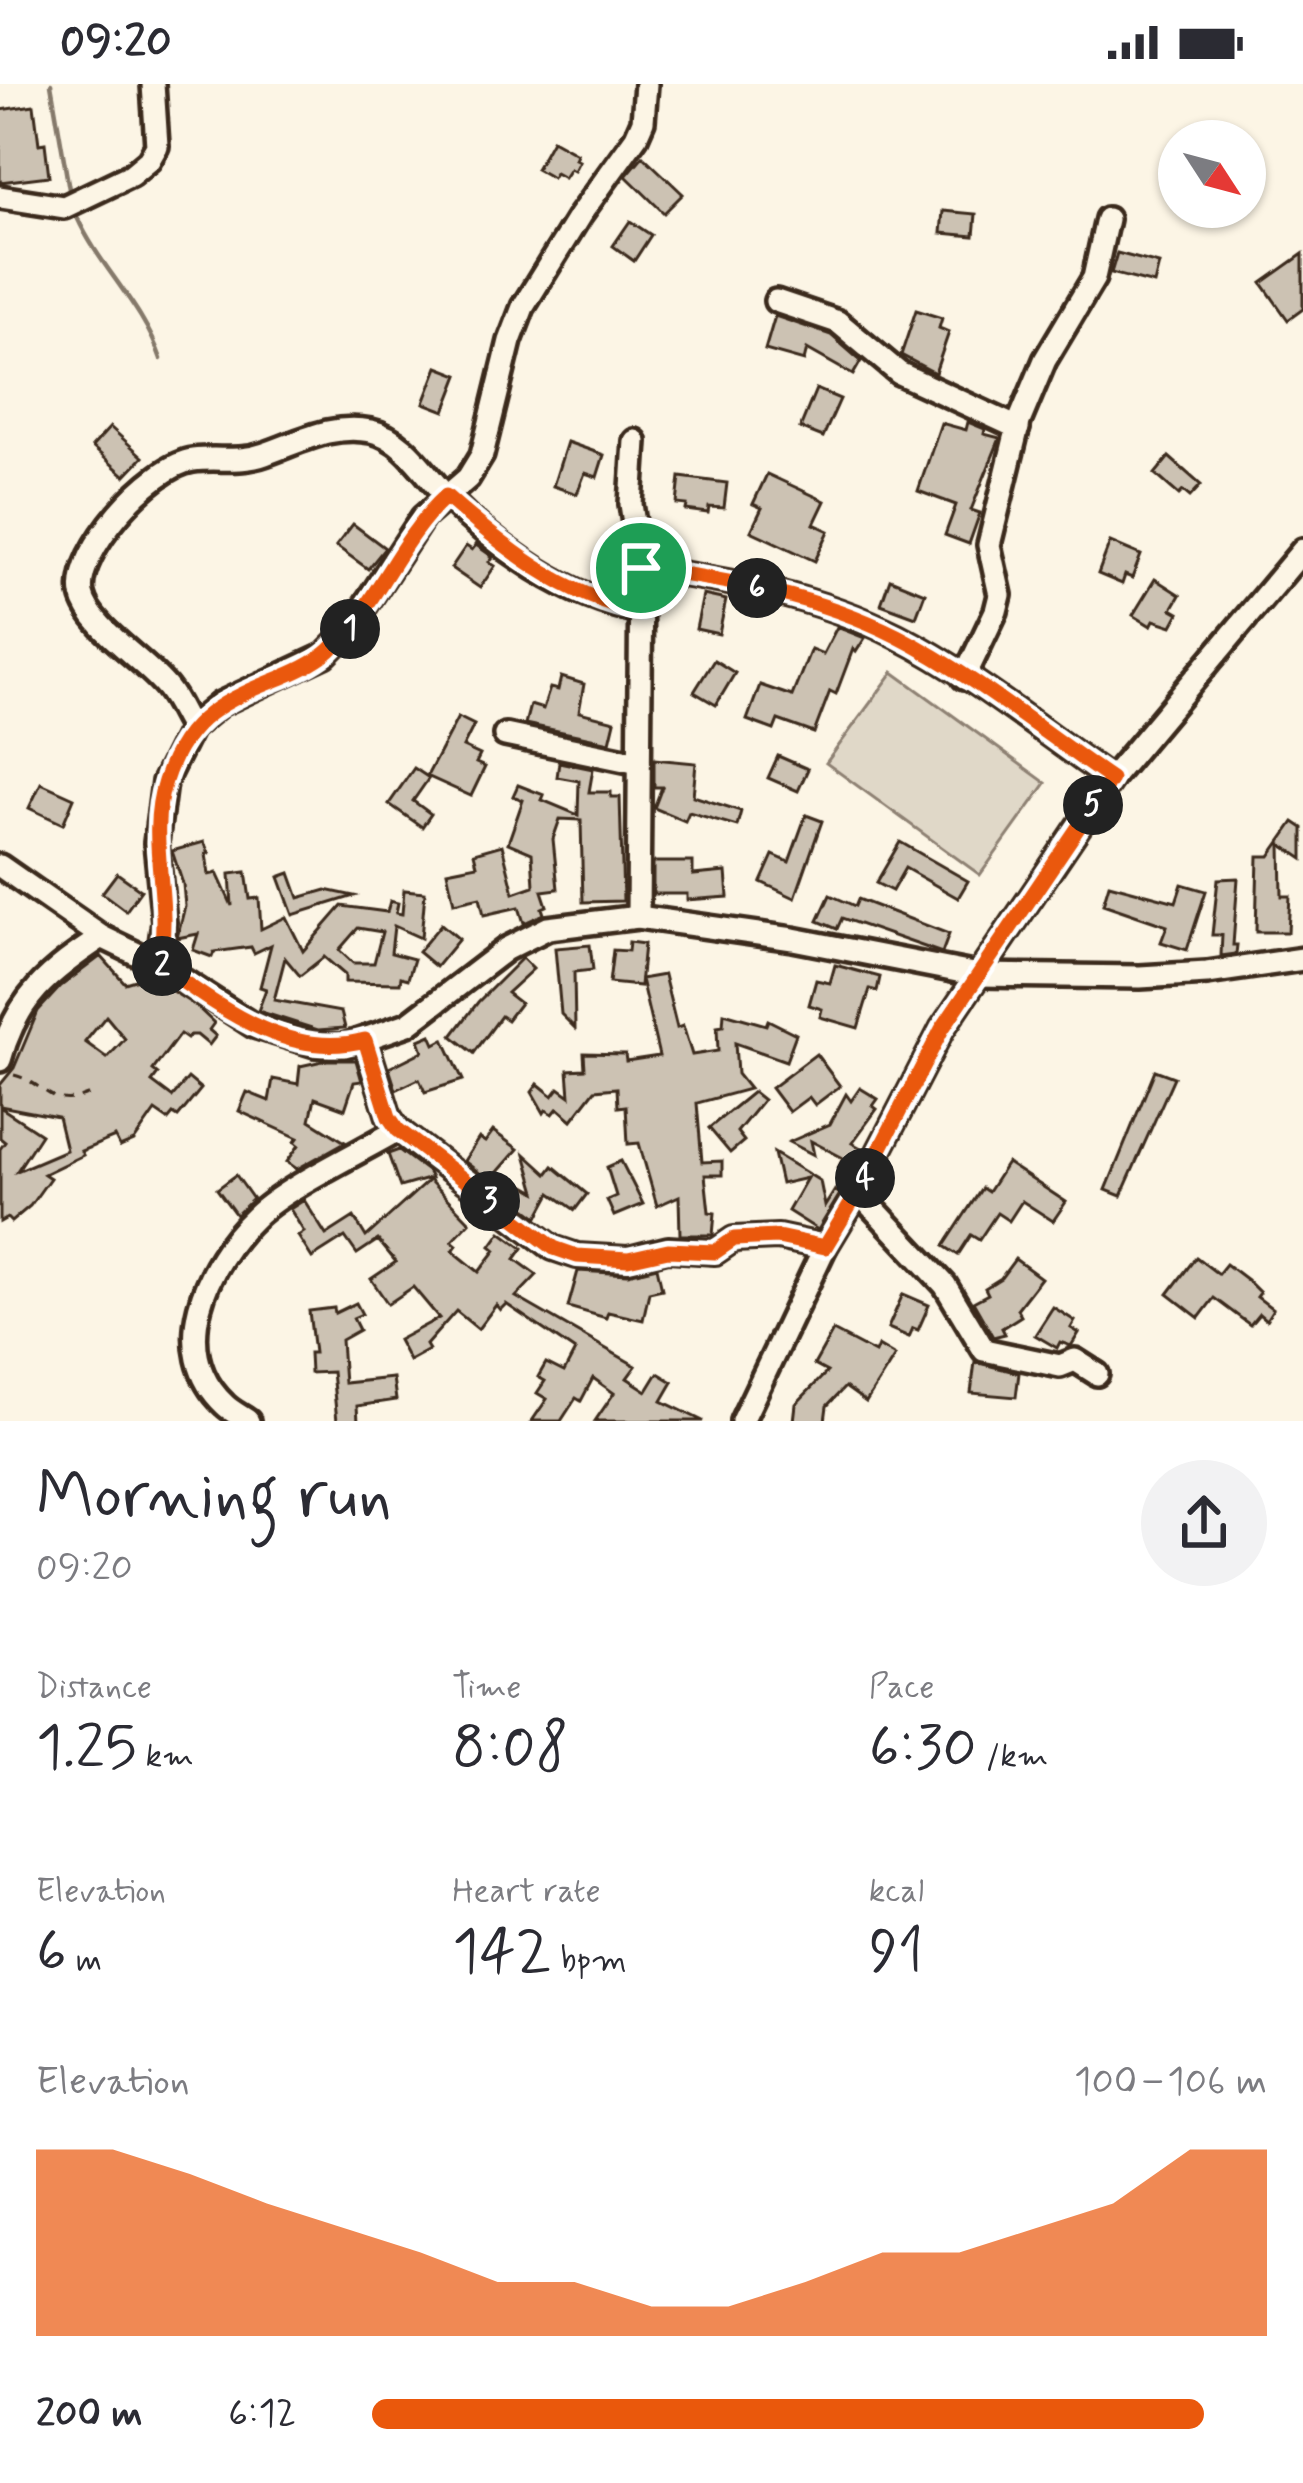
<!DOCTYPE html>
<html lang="en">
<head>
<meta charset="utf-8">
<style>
  :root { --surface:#fff; --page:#f2f2f3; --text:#2b2b33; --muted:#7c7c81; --accent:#ea580c }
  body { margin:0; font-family:Mynerve,sans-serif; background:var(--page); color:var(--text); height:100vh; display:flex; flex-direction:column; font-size:45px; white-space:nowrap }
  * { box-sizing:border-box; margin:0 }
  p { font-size:39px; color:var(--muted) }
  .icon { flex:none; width:66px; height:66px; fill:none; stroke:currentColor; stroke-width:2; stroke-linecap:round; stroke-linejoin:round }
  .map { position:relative; height:1337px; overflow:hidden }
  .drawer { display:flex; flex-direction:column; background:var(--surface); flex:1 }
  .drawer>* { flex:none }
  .needle { width:78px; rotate:126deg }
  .buttons { position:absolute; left:1158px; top:36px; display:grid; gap:24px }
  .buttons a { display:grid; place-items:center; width:108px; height:108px; border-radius:50%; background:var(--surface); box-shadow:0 3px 9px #0004; font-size:60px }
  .pin { position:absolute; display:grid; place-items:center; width:102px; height:102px; color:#fff; margin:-51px; border:6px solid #fff; border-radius:50%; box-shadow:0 3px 12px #0007 }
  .km { position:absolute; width:60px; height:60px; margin:-30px; border-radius:50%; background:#222; color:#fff; font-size:33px; line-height:60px; text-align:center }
  .round { display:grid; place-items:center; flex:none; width:126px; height:126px; border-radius:63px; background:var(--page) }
  .headline { display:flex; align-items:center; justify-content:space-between; height:204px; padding:0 36px }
  h1 { font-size:66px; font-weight:600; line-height:90px }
  .metrics { display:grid; grid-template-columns:repeat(3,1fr); gap:18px; height:204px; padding:12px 36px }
  .metrics div { display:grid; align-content:center }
  .metrics b { font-size:60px; font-weight:600 }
  .metrics small { font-size:33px; font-weight:400 }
  .metrics p { font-size:33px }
  .chart { height:336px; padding:24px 36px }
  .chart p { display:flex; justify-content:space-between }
  .chart svg { width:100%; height:216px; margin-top:12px; fill:var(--accent); opacity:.7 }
  ul { padding:0 36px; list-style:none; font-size:39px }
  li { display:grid; grid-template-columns:192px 144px 1fr; align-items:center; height:90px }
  li i { height:30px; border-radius:15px; background:var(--accent) }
  .status { display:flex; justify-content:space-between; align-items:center; height:84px; padding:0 60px; background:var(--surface); direction:ltr }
  .status svg { height:33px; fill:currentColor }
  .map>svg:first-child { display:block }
</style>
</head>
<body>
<div class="status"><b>09:20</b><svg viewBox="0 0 49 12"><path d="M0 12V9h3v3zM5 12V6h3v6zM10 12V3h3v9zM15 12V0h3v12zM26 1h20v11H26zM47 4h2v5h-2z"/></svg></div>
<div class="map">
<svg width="1303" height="1337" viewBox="0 0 1303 1337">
  <rect width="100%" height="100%" fill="#fcf5e5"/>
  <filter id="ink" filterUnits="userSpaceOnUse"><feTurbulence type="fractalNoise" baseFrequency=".00833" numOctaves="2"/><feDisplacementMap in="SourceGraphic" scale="24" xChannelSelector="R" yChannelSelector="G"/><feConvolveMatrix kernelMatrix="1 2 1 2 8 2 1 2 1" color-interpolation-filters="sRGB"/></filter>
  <g filter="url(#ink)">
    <path fill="#e0d8c8" stroke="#8e8173" stroke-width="3" d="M893,588L1046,699L980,791L826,679Z"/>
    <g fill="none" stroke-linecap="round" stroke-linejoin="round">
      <g stroke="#85796b" stroke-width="4.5">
        <path d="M51,0L70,111"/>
        <path d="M77,133C100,184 142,220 161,275"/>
      </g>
    </g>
    <g fill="#ccc2b3" stroke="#3b2a1e" stroke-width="3" fill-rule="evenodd">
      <path d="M34,21L39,60L45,59L49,92L0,98V26Z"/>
      <path d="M552,56L577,70L575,75L579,77L574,87L570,85L564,94L555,89L552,94L536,85Z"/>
      <path d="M643,72L683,110L664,129L626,92Z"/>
      <path d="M943,127L976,130L974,152L941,149Z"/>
      <path d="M630,137L651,151L634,177L613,162Z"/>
      <path d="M1117,169L1159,180L1154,200L1111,189Z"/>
      <path d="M1303,170V225L1288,236L1262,199Z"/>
      <path d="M916,226L942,234L939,244L949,248L935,289L901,271Z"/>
      <path d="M775,232L831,251L861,277L853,291L807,265L804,277L765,266Z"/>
      <path d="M438,283L459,291L445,327L424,319Z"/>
      <path d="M816,305L840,315L823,353L800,344Z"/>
      <path d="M968,338L985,345L984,350L1000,354L971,426L980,429L969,460L945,451L956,421L918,407L941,339L966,346Z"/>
      <path d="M110,343L143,373L125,392L92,363Z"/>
      <path d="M567,358L604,371L597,393L585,389L577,410L553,402Z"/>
      <path d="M1169,373L1201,401L1190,413L1183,407L1179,411L1155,390Z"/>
      <path d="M767,390L825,417L814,440L829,447L815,477L751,447L762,424L753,420Z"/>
      <path d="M680,393L727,399L724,424L709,423L708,429L686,426L687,421L677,420Z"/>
      <path d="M353,440L385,464L368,485L336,462Z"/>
      <path d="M1110,458L1141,471L1132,494L1125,491L1122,500L1098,490Z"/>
      <path d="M476,461L493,473L489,478L495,482L480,504L451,484L466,462L472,466Z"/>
      <path d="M890,495L925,509L916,533L881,520Z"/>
      <path d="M1155,495L1180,511L1172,525L1179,529L1172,542L1154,536L1151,542L1133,531Z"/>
      <path d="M703,511L726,516L719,550L696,545Z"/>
      <path d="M837,543L865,554L856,568L853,565L836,610L830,607L814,649L778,636L774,646L747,636L760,601L792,612L811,565L823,570Z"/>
      <path d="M714,576L735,589L716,621L694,608Z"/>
      <path d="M561,593L584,600L579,628L615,637L610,658L525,640L530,621L543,625L550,604L558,606Z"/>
      <path d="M458,633L474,641L463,663L480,671L476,679L485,683L471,712L427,692Z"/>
      <path d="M778,672L808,685L798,707L768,694Z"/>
      <path d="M654,675L696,679L693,712L741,727L737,742L689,728L685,737L654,724L662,703H654Z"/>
      <path d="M559,678L593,685L589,708H611V713H620L623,817L583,818L581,736L560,735L553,755L558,805L542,807L547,822L542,824L544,830L524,839L519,823L484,831L480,813L454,819L447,787L477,781L474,769L502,761L514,809L534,802L532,769L508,759L523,716L513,712L518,701L544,711L542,716L578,731L579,697L557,693Z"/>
      <path d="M414,684L429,694L413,717L431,730L422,743L389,720Z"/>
      <path d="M41,699L74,714L63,740L29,724Z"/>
      <path d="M806,731L822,737L795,814L761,798L773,771L789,778Z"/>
      <path d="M1294,738L1303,744V775L1281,760L1282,812H1290L1288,848H1256L1258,772H1270Z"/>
      <path d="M204,758L209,769L206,770L209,791L217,789L232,822L230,790L246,788L250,815L259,814L261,845L286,833L303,867L342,822L387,828L390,817L398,819L396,829L402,830L404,806L425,808L421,854L394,842L391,869L414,875L408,895L401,893L400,899L345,898V891L324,873L300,892L285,874L274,916L341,928L345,944L318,946L258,927L266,905L260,903L271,861L254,869L251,863L214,868L212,873L193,866L198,850L177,854L185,822L183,800L172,767ZM358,844L382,848L374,879H353L339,866Z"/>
      <path d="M900,758L968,797L958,814L905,784L892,807L876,799Z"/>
      <path d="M653,778H693V791L726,788L728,813L687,816V810H653Z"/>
      <path d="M117,789L141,806L126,827L102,809Z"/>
      <path d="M290,789L299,814L326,806L354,812L293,831L279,793Z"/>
      <path d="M1238,794L1233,861H1237L1236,870L1221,872L1222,851H1212L1218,795Z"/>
      <path d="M1109,800L1176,818L1182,800L1206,807L1187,866L1161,858L1167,842L1103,820Z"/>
      <path d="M830,811L855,822L858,815L949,850L942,869L842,834L837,845L818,837Z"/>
      <path d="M441,840L459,855L436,883L418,868Z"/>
      <path d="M629,858L644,860L640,902L609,899L613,866L628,867Z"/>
      <path d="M590,861L593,886L574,888L575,944L561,930L555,864Z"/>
      <path d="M101,872L125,899L148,892L196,922L214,939L209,946L216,952L209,961L197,951H190L187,955L180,950L153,986L158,990L152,998L172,1013L188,994L201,1005L178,1033L173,1030L168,1036L155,1027L134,1057L120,1063L115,1053L81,1067L83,1071L44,1090L50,1094L30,1122L11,1138L7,1134L0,1138V1065L5,1058L0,1054V1023L41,1050L17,1087L66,1066L58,1033L0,1022V1001L14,984L38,927L61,902ZM106,932L125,955L107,974L85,958Z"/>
      <path d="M522,874L533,885L507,909L520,919L507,936L501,932L474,969L452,952L478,918Z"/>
      <path d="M835,881L880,893L877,907L870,905L858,944L820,933L822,925L809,921L816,896L830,899Z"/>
      <path d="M664,891L677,944L683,942L692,971L718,967L717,943L723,942L724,929L766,941L768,936L796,950L786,977L735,959L737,990L749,1005L697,1019L702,1078L722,1077V1091H705L709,1128L715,1129L713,1151H680L679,1112L657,1122L639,1059L628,1060L626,1022L618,1023L617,1004L595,1006L572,1036L558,1024L553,1030L546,1026L544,1029L532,1008L538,1000L553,1012L559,1004L570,1012L568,986L585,985L584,969L625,970L626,977L659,972L641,895Z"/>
      <path d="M431,951L435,960L444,955L463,996L425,1008L419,995L396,1006L389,984L423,967L419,956Z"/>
      <path d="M816,970L840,1002L815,1021L809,1013L789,1028L771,1004Z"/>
      <path d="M327,976H356L362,997L354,998L345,1025L315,1014L310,1036L345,1058L297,1085L287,1078L299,1061L295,1058L298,1054L239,1027L247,1008L269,1017L273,995L298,1000L300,982Z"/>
      <path d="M1155,986L1174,993L1121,1112L1106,1106Z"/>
      <path d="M860,1004L878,1015L873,1022L877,1025L852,1059L863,1065L850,1091L838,1084L843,1074L811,1057L814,1071L789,1058L830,1040L846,1010L851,1017Z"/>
      <path d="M753,1008L763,1016L737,1048L744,1057L730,1069L709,1044Z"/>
      <path d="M493,1047L518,1065L490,1097L464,1077L479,1054L485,1058Z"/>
      <path d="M399,1066L427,1087L431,1094L400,1103L388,1070Z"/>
      <path d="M774,1069L820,1097L825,1122L835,1106L840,1110L818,1146L788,1127L807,1094L781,1100Z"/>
      <path d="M525,1070L547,1090L553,1082L587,1110L575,1126L551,1109L538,1133L511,1113L520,1099L536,1108Z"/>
      <path d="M621,1077L643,1120L614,1132L607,1116L616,1112L607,1083Z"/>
      <path d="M1007,1079L1066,1118L1053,1137L1022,1117L1009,1137L997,1129L979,1156L971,1151L958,1171L944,1162L982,1104L988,1108Z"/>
      <path d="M236,1091L253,1115L236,1131L217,1105Z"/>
      <path d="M429,1096L470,1138L452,1157L457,1161L453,1167L479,1188L496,1166L491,1162L501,1148L523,1164L515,1175L537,1191L516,1213L636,1282L627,1294L647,1307L658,1289L673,1298L662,1317L703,1337H595L614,1309L593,1294L581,1317L576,1314L561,1337H532L547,1315L537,1309L545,1297L538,1293L546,1279L564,1288L575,1267L506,1220L500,1226L496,1221L478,1245L456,1227L426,1261L429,1266L409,1277L398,1256L439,1234L413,1203L388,1220L371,1195L396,1178L378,1156L357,1170L345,1153L312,1174L298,1152L304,1148L290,1125L304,1116L326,1151L354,1133L366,1153Z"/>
      <path d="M1196,1173L1218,1190L1226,1180L1247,1196L1260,1209L1257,1213L1273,1225L1266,1236L1259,1230L1250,1241L1214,1214L1199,1234L1168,1210Z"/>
      <path d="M1015,1175L1041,1194L1017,1225L1021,1232L1002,1244L1005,1250L993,1253L973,1218L988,1210L985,1204L1001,1194Z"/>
      <path d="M657,1183L662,1205L649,1208L643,1236L608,1228L606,1234L568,1223L578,1187L628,1190Z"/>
      <path d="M903,1210L929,1221L918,1246L913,1244L909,1253L888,1244Z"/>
      <path d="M356,1219L362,1230L353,1234L359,1246L341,1256L344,1299L393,1294L396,1316L357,1322L358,1337H337L332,1288L310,1289L309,1269H314L309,1227L334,1224L335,1229Z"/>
      <path d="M1053,1223L1075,1237L1071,1244L1079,1249L1071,1262L1060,1258L1057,1264L1035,1251Z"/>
      <path d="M833,1247L875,1269L878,1262L895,1272L866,1318L845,1303L827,1322L825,1337H794L796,1320L827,1288L814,1281Z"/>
      <path d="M975,1278L1019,1289L1016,1313L971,1309Z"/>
    </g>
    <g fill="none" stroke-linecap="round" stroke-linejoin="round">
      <g stroke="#3b2a1e" stroke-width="30">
        <g id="minor">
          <path d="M0,113L64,123L131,91L149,76L157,62L153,0"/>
          <path d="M776,217L838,238L899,289L1018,344"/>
          <path d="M635,357L631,420L641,484L638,833"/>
          <path d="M641,484C728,496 818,512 897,552C972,590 1041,647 1111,695"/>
          <path d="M964,594L996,527L1000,511L989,461L1019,338L1045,276L1094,194L1107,135"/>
          <path d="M191,644C183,631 177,616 168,605C147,577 89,544 82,510C74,468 152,381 193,376C219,373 240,379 265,370C300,358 332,339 371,347C403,353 425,390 446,412C497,464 568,515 641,527"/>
          <path d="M505,651L639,679"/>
          <path d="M0,782L102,853L158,880L254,942L315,961L344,962L408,940L506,865L548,844L638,833L793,855L978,891L1140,893L1207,889L1303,875"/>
          <path d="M158,880L164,838L156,759L164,698L191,644L220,620L325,571L348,548L423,433L468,394L482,371L510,257L523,223L580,131L636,53L643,37L646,0"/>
          <path d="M365,956L389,1033L398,1046L553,1164L577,1172L628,1175L668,1165L715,1168L734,1155L778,1153L825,1163"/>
          <path d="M0,976C16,914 50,887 102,853"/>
          <path d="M858,1108L945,1201L984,1266L1060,1282L1075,1276L1097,1290"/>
          <path d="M248,1337C241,1332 231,1327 225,1321C166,1266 206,1179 255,1133C286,1103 359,1069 398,1046"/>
          <path d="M742,1337L825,1163L858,1108L942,945L1111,695L1303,466"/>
        </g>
      </g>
      <path stroke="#3b2a1e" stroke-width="3" stroke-dasharray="9 9" stroke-linecap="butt" d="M14,991C48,1000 50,1028 92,1009"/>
      <use href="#minor" stroke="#fcf5e5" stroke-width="21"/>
    </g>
  </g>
  <g fill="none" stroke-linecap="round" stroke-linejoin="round" filter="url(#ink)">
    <g stroke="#fff" stroke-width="24">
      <path id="route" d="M446,412C502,462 566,514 641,527V484C728,496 818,512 897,552C972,590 1041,647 1111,695L942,945L858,1108L825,1163L778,1153L734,1155L715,1168L668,1166L628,1175L577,1172L554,1164L398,1046L389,1033L365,956C288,977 218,922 158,880C174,820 145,758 165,697C185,633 225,616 283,593C300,586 317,578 330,566C377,521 398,456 446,412Z"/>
    </g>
    <use href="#route" stroke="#ea580c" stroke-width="15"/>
  </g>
</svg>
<div class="buttons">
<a><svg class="needle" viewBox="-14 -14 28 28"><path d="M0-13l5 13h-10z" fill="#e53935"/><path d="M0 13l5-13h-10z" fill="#7c7c81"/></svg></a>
</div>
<div class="pin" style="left:641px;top:484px;background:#1e9e55"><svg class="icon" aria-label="arrive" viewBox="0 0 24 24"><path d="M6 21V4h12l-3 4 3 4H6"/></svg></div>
<b class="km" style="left:350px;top:545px">1</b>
<b class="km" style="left:162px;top:882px">2</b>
<b class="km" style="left:490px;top:1117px">3</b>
<b class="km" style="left:865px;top:1094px">4</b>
<b class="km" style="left:1093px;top:721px">5</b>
<b class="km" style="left:757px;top:504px">6</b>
</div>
<section class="drawer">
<div class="headline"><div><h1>Morning run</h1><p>09:20</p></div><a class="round"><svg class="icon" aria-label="share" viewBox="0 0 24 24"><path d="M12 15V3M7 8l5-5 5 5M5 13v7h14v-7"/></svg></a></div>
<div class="metrics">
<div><p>Distance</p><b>1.25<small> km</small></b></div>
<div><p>Time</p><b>8:08</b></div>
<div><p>Pace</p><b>6:30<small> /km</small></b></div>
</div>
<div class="metrics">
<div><p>Elevation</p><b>6<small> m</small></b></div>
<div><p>Heart rate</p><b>142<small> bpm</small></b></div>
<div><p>kcal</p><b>91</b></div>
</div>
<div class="chart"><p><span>Elevation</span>100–106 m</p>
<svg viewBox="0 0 160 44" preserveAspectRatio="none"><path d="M0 44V6L10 6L20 11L30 17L40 22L50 27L60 33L70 33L80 38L90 38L100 33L110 27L120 27L130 22L140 17L150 6L160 6V44z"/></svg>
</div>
<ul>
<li><b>200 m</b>6:12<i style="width:93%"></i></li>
</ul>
</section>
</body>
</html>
